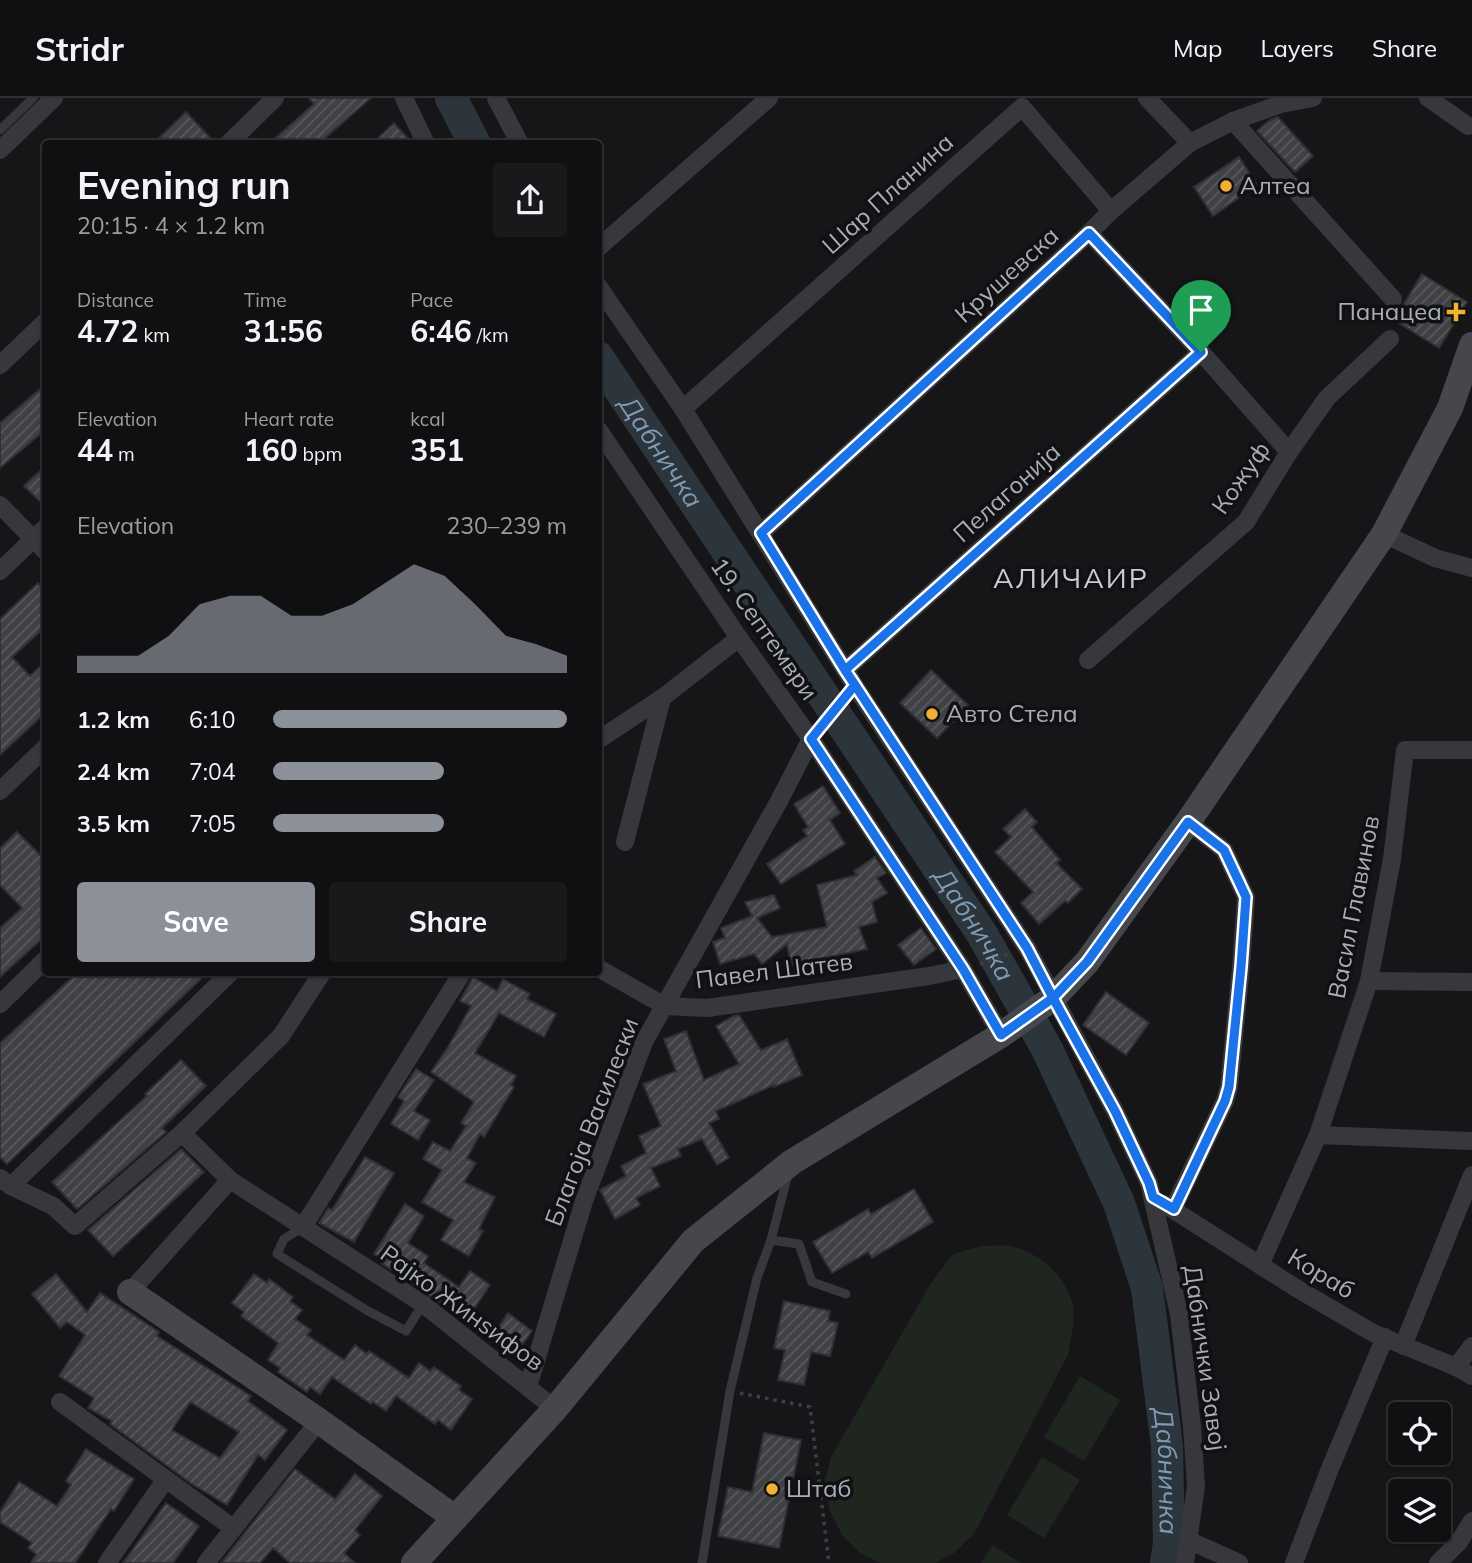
<!DOCTYPE html>
<html lang="en">
<head>
<meta charset="utf-8">
<style>
  :root { --surface:#101012; --page:#19191b; --text:#f1f3f6; --muted:#9c9d9f; --line:#303032; --accent:#8c9099 }
  body { margin:0; font-family:Mulish,sans-serif; background:var(--page); color:var(--text); height:100vh; display:flex; flex-direction:column; font-size:26px; white-space:nowrap }
  * { box-sizing:border-box; margin:0 }
  p { font-size:23px; color:var(--muted) }
  .icon { flex:none; width:38px; height:38px; fill:none; stroke:currentColor; stroke-width:2; stroke-linecap:round; stroke-linejoin:round }
  .map { position:relative; flex:1; overflow:hidden }
  .side { position:absolute; left:42px; top:42px; width:560px; height:836px; display:flex; flex-direction:column; background:var(--surface); border-radius:7px; box-shadow:0 2px 5px #0004,0 0 0 2px var(--line) }
  .side>* { flex:none }
  .controls { position:absolute; left:1388px; top:1304px; display:grid; gap:14px }
  .controls a { display:grid; place-items:center; width:63px; height:63px; border-radius:7px; background:var(--surface); box-shadow:0 2px 5px #0004,0 0 0 2px var(--line); font-size:35px }
  .pin { position:absolute; display:grid; place-items:center; width:60px; height:60px; color:#fff; margin:-72px -30px; border-radius:50% 50% 50% 0; rotate:-45deg; box-shadow:0 0 7px #0007 }
  .pin .icon { rotate:45deg }
  .round { display:grid; place-items:center; flex:none; width:74px; height:74px; border-radius:7px; background:var(--page) }
  .overview { display:flex; align-items:center; justify-content:space-between; height:119px; padding:0 35px }
  h1 { font-size:38px; font-weight:700; line-height:52px }
  .stats { display:grid; grid-template-columns:repeat(3,1fr); gap:10px; height:119px; padding:7px 35px }
  .stats div { display:grid; align-content:center }
  .stats b { font-size:30px; font-weight:700 }
  .stats small { font-size:19px; font-weight:400 }
  .stats p { font-size:19px }
  .chart { height:196px; padding:14px 35px }
  .chart p { display:flex; justify-content:space-between }
  .chart svg { width:100%; height:126px; margin-top:7px; fill:var(--accent); opacity:.7 }
  .action { display:flex; gap:14px; margin-top:auto; padding:14px 35px }
  .action a { flex:1; height:80px; border-radius:7px; background:var(--accent); color:#fff; font-size:28px; font-weight:700; line-height:80px; text-align:center }
  .action a+a { background:var(--page); color:var(--text) }
  ul { padding:0 35px; list-style:none; font-size:23px }
  li { display:grid; grid-template-columns:112px 84px 1fr; align-items:center; height:52px }
  li i { height:18px; border-radius:9px; background:var(--accent) }
  header { display:flex; align-items:center; gap:42px; box-sizing:border-box; height:98px; padding:0 35px; background:var(--surface); border-bottom:2px solid var(--line) }
  header strong { font-size:33px }
  nav { display:flex; gap:38px; margin-inline-start:auto; font-size:24px }
  .map>svg:first-child { display:block }
</style>
</head>
<body>
<header>
<strong>Stridr</strong>
<nav><a>Map</a><a>Layers</a><a>Share</a></nav>
</header>
<div class="map">
<svg width="1472" height="1465" viewBox="0 0 1472 1465">
  <defs>
    <pattern id="building-hatch" width="6" height="6" patternUnits="userSpaceOnUse" patternTransform="scale(1.75)"><rect width="6" height="6" fill="#404145"/><path d="M-1 1l2-2M0 6l6-6M5 7l2-2" fill="none" stroke="#595a5e"/></pattern>
  </defs>
  <rect width="100%" height="100%" fill="#161618"/>
  <g fill="#1e261f">
    <path d="M982,1148C990,1148 1000,1147 1009,1148C1038,1153 1068,1179 1073,1209C1075,1225 1071,1241 1068,1257L974,1436L954,1455L935,1465H881L860,1455L842,1437L829,1411L825,1383L831,1359L931,1185L953,1156Z"/>
    <path d="M1080,1278L1120,1302L1084,1363L1044,1339Z"/>
    <path d="M1042,1359L1080,1382L1044,1440L1007,1417Z"/>
    <path d="M992,1447L1021,1465H981Z"/>
  </g>
  <g fill="none" stroke-linecap="round" stroke-linejoin="round">
    <g stroke="#2c353c" stroke-width="32">
      <path d="M451,0L475,46"/>
      <path id="s1" d="M598,259L982,836L1047,951L1119,1105L1147,1190L1167,1348L1169,1445L1166,1465"/>
    </g>
  </g>
  <g fill="url(#building-hatch)" stroke="#303034" stroke-width="2" fill-rule="evenodd">
    <path d="M309,0H371L318,46H269L314,6Z"/>
    <path d="M186,14L216,46H153Z"/>
    <path d="M1278,19L1313,58L1295,74L1257,33L1270,22Z"/>
    <path d="M394,25L413,46H372Z"/>
    <path d="M1239,59L1257,87L1213,118L1194,89Z"/>
    <path d="M1422,176L1467,204L1439,250L1394,222Z"/>
    <path d="M46,286V331L0,370V325Z"/>
    <path d="M46,367V409L24,388Z"/>
    <path d="M38,485L46,493V528L12,559L30,578L46,563V614L0,657V521Z"/>
    <path d="M931,572L968,607L937,640L900,605Z"/>
    <path d="M823,688L840,715L830,722L845,746L781,786L767,766L807,738L803,732L808,729L794,706Z"/>
    <path d="M1025,711L1037,724L1032,729L1060,762L1056,765L1082,791L1068,805L1065,803L1039,826L1021,805L1033,794L995,754L1011,739L1003,731Z"/>
    <path d="M17,734L46,763V837L0,879V830L22,810L0,787V750Z"/>
    <path d="M875,759L886,775L877,780L887,795L872,804L877,824L859,829L867,851L791,867L787,846L762,866L754,856L720,866L713,844L725,840L721,830L752,818L745,804L774,797L780,810L757,820L772,839L827,829L817,787L857,777L854,773Z"/>
    <path d="M921,830L936,851L914,867L898,847Z"/>
    <path d="M77,875H207L7,1066L0,1059V945Z"/>
    <path d="M473,879L497,893L503,881L530,896L527,901L556,916L544,939L499,915L475,955L516,978L511,987L514,989L484,1039L480,1036L467,1060L476,1065L464,1084L495,1099L479,1131L483,1133L469,1158L441,1142L453,1122L422,1104L442,1072L423,1061L433,1044L450,1053L466,1028L461,1025L474,1004L431,974L448,949L471,908L460,903Z"/>
    <path d="M1106,894L1149,925L1126,957L1083,927Z"/>
    <path d="M739,917L761,952L787,941L802,977L774,989V987L716,1013L719,1021L709,1025L729,1060L717,1067L702,1041L678,1051L681,1058L651,1070L660,1088L636,1100L640,1107L615,1121L600,1092L626,1078L621,1068L646,1055L639,1038L661,1028L643,986L676,973L664,941L686,933L704,982L739,966L716,928L734,918Z"/>
    <path d="M181,962L206,988L162,1030L166,1034L77,1111L52,1084L147,998L145,996Z"/>
    <path d="M416,971L434,982L414,1013L430,1022L418,1042L391,1026L404,1003L398,999Z"/>
    <path d="M181,1051L204,1074L113,1158L88,1132Z"/>
    <path d="M365,1059L394,1075L354,1144L319,1125L328,1110L332,1112Z"/>
    <path d="M914,1091L933,1124L872,1160L868,1154L832,1175L813,1144L868,1111L871,1116Z"/>
    <path d="M405,1106L424,1118L408,1145L428,1158L424,1165L459,1189L470,1173L490,1187L469,1218L445,1202L442,1206L381,1165L383,1161L374,1156Z"/>
    <path d="M56,1176L87,1214L100,1195L159,1234L157,1238L251,1298L248,1303L287,1332L265,1362L258,1357L227,1407L192,1386L110,1326L112,1323L88,1310L94,1300L59,1278L85,1237L67,1224L60,1230L32,1196ZM190,1304L239,1334L220,1360L172,1332Z"/>
    <path d="M254,1176L267,1185L269,1181L293,1199L290,1203L302,1212L295,1221L311,1232L307,1237L344,1262L355,1247L367,1256L369,1253L409,1280L419,1265L430,1273L434,1269L461,1288L459,1292L472,1301L451,1332L438,1322L435,1326L396,1298L386,1313L373,1304L371,1306L332,1279L320,1296L310,1289L307,1294L278,1274L280,1270L268,1262L278,1245L241,1218L244,1214L232,1205Z"/>
    <path d="M784,1203L830,1213L828,1223L838,1225L830,1258L811,1254L804,1287L778,1282L785,1252L774,1250Z"/>
    <path d="M508,1215L532,1233L520,1250L496,1233Z"/>
    <path d="M764,1335L801,1342L779,1450L718,1438L728,1389L752,1394Z"/>
    <path d="M86,1351L134,1381L114,1413L111,1411L75,1465H31L36,1456L28,1450L32,1445L0,1424V1414L19,1384L57,1408L71,1387L66,1383Z"/>
    <path d="M295,1371L335,1401L355,1376L382,1398L355,1432L360,1437L344,1455L355,1465H290L273,1450L260,1465H221Z"/>
    <path d="M166,1405L199,1428L173,1465H123Z"/>
  </g>
  <g fill="none" stroke-linecap="round" stroke-linejoin="round">
    <g stroke="#3d3f44" stroke-width="3.5" stroke-dasharray="3.5 5" stroke-linecap="butt">
      <path d="M821,629L845,600"/>
      <path d="M980,866L1012,855"/>
      <path d="M740,1295L810,1309L829,1465"/>
    </g>
    <g stroke="#37383d" stroke-width="9">
      <path d="M0,32L33,0"/>
      <path d="M303,1129L284,1141L277,1156L368,1213L406,1233L423,1206"/>
      <path d="M771,1142L799,1146L812,1184L846,1196"/>
      <path d="M702,1465L730,1293L757,1180L771,1142L788,1076"/>
    </g>
    <g stroke="#37383d" stroke-width="18">
      <path d="M404,0L426,46"/>
      <path d="M496,0L520,46"/>
      <path d="M1147,0L1190,45"/>
      <path d="M1428,0L1468,28"/>
      <path d="M1233,23L1393,201"/>
      <path d="M228,46L275,0"/>
      <path d="M0,52L54,0"/>
      <path d="M1089,135L1201,254L1289,354"/>
      <path d="M598,150L769,0"/>
      <path d="M598,188L683,311L855,588L1027,850L1115,1013L1149,1085L1179,1216L1192,1328L1196,1388L1185,1465"/>
      <path d="M0,267L46,223"/>
      <path d="M683,311L1022,9L1111,113"/>
      <path d="M598,331L739,540L811,641L963,871L1001,937"/>
      <path d="M0,407L46,454"/>
      <path d="M761,435L1089,135L1111,113L1190,45L1233,23L1281,6L1313,0"/>
      <path d="M1384,436L1435,460L1472,470"/>
      <path d="M0,473L46,429"/>
      <path d="M1088,562L1246,424L1289,354L1327,300L1390,241"/>
      <path d="M845,572L1201,254"/>
      <path d="M598,642L662,600L739,540"/>
      <path d="M0,693L46,649"/>
      <path d="M625,744L662,600"/>
      <path d="M598,870L665,908L707,910L929,878L963,871"/>
      <path d="M1369,883L1472,884"/>
      <path d="M0,906L46,861"/>
      <path d="M182,1035L230,1082L423,1206L555,1311"/>
      <path d="M1318,1037L1472,1043"/>
      <path d="M0,1080L11,1088L53,1108L75,1128L182,1035L281,938L322,875"/>
      <path d="M11,1088L230,875"/>
      <path d="M1164,1106L1296,1190L1373,1235L1456,1269L1472,1278"/>
      <path d="M1173,1111L1225,1003L1229,989L1241,869L1246,799L1224,752L1188,724"/>
      <path d="M303,1129L462,875"/>
      <path d="M1260,1167L1318,1037L1369,883L1392,761L1405,652H1472"/>
      <path d="M130,1194L230,1082"/>
      <path d="M1403,1248L1472,1077"/>
      <path d="M1456,1269L1472,1248"/>
      <path d="M528,1289L584,1103L644,944L779,703L811,641"/>
      <path d="M60,1304L233,1430"/>
      <path d="M1188,1442L1239,1465"/>
      <path d="M107,1465L166,1381"/>
      <path d="M206,1465L319,1323"/>
      <path d="M1294,1465L1329,1373L1385,1239"/>
      <path d="M1438,1465L1459,1444L1472,1423"/>
    </g>
    <g stroke="#45474d" stroke-width="26">
      <path d="M130,1194L319,1323L455,1420"/>
      <path d="M414,1465L555,1311L693,1143L792,1064L1001,937L1053,900L1087,864L1188,724L1384,436L1450,310L1472,247"/>
    </g>
  </g>
  <g fill="none" stroke-linecap="round" stroke-linejoin="round">
    <g stroke="#fff" stroke-width="14">
      <path id="route" d="M1201,254L845,572L855,587L811,641L963,871L1001,937L1053,900L1115,1013L1149,1085L1153,1099L1174,1111L1225,1003L1229,989L1241,869L1246,799L1224,752L1188,724L1087,864L1053,900L1027,850L855,587L845,572L761,435L1089,135L1201,254"/>
    </g>
    <use href="#route" stroke="#1a73e8" stroke-width="9"/>
  </g>
  <g fill="#f2b134" stroke="#111113" stroke-width="2.5">
    <circle cx="1226" cy="88" r="7"/>
    <path d="M1452.5 203.5h7v7h7v7h-7v7h-7v-7h-7v-7h7z"/>
    <circle cx="932" cy="616" r="7"/>
    <circle cx="772" cy="1391" r="7"/>
  </g>
  <g text-anchor="middle" stroke-width="7" stroke-linejoin="round" paint-order="stroke">
    <g font-size="24" fill="#a8adb8" stroke="#111113" text-anchor="start">
      <text x="1240" y="96">Алтеа</text>
      <text x="1442" y="222" text-anchor="end">Панацеа</text>
      <text x="946" y="624">Авто Стела</text>
      <text x="786" y="1399">Штаб</text>
    </g>
    <g font-size="24" fill="#a8adb8" stroke="#111113">
      <text transform="translate(888 96) rotate(-42)" y="8">Шар Планина</text>
      <text transform="translate(1007 177) rotate(-42)" y="8">Крушевска</text>
      <text transform="translate(1241 380) rotate(-55)" y="8">Кожуф</text>
      <text transform="translate(1007 395) rotate(-42)" y="8">Пелагонија</text>
      <text transform="translate(764 531) rotate(55)" y="8">19. Септември</text>
      <text transform="translate(1354 809) rotate(-79)" y="8">Васил Главинов</text>
      <text transform="translate(774 873) rotate(-7)" y="8">Павел Шатев</text>
      <text transform="translate(592 1024) rotate(-69)" y="8">Благоја Василески</text>
      <text transform="translate(1321 1176) rotate(31)" y="8">Кораб</text>
      <text transform="translate(462 1210) rotate(36)" y="8">Рајко Жинѕифов</text>
      <text transform="translate(1205 1260) rotate(82)" y="8">Дабнички Завој</text>
    </g>
    <g font-size="26" font-style="italic" fill="#7f9bb3" stroke="#111113">
      <text dy="9" stroke="none"><textPath href="#s1" startOffset="114">Дабничка</textPath></text>
      <text dy="9" stroke="none"><textPath href="#s1" startOffset="681">Дабничка</textPath></text>
      <text dy="9" stroke="none"><textPath href="#s1" startOffset="1269">Дабничка</textPath></text>
    </g>
    <g font-size="28" letter-spacing="2" fill="#c9ccd4" stroke="#111113">
      <text x="1071" y="490">АЛИЧАИР</text>
    </g>
  </g>
</svg>
<div class="controls">
<a><svg class="icon" aria-label="locate" viewBox="0 0 24 24"><circle cx="12" cy="12" r="6"/><path d="M12 2v4M12 18v4M2 12h4M18 12h4"/></svg></a>
<a><svg class="icon" aria-label="layers" viewBox="0 0 24 24"><path d="M12 4l9 5-9 5-9-5zM3 14l9 5 9-5"/></svg></a>
</div>
<div class="pin" style="left:1201px;top:254px;background:#1e9e55"><svg class="icon" aria-label="arrive" viewBox="0 0 24 24"><path d="M6 21V4h12l-3 4 3 4H6"/></svg></div>
<section class="side">
<div class="overview"><div><h1>Evening run</h1><p>20:15 · 4 × 1.2 km</p></div><a class="round"><svg class="icon" aria-label="share" viewBox="0 0 24 24"><path d="M12 15V3M7 8l5-5 5 5M5 13v7h14v-7"/></svg></a></div>
<div class="stats">
<div><p>Distance</p><b>4.72<small> km</small></b></div>
<div><p>Time</p><b>31:56</b></div>
<div><p>Pace</p><b>6:46<small> /km</small></b></div>
</div>
<div class="stats">
<div><p>Elevation</p><b>44<small> m</small></b></div>
<div><p>Heart rate</p><b>160<small> bpm</small></b></div>
<div><p>kcal</p><b>351</b></div>
</div>
<div class="chart"><p><span>Elevation</span>230–239 m</p>
<svg viewBox="0 0 160 44" preserveAspectRatio="none"><path d="M0 44V38L10 38L20 38L30 31L40 20L50 17L60 17L70 24L80 24L90 20L100 13L110 6L120 10L130 20L140 31L150 34L160 38V44z"/></svg>
</div>
<ul>
<li><b>1.2 km</b>6:10<i style="width:100%"></i></li>
<li><b>2.4 km</b>7:04<i style="width:58%"></i></li>
<li><b>3.5 km</b>7:05<i style="width:58%"></i></li>
</ul>
<div class="action"><a>Save</a><a>Share</a></div>
</section>
</div>
</body>
</html>
